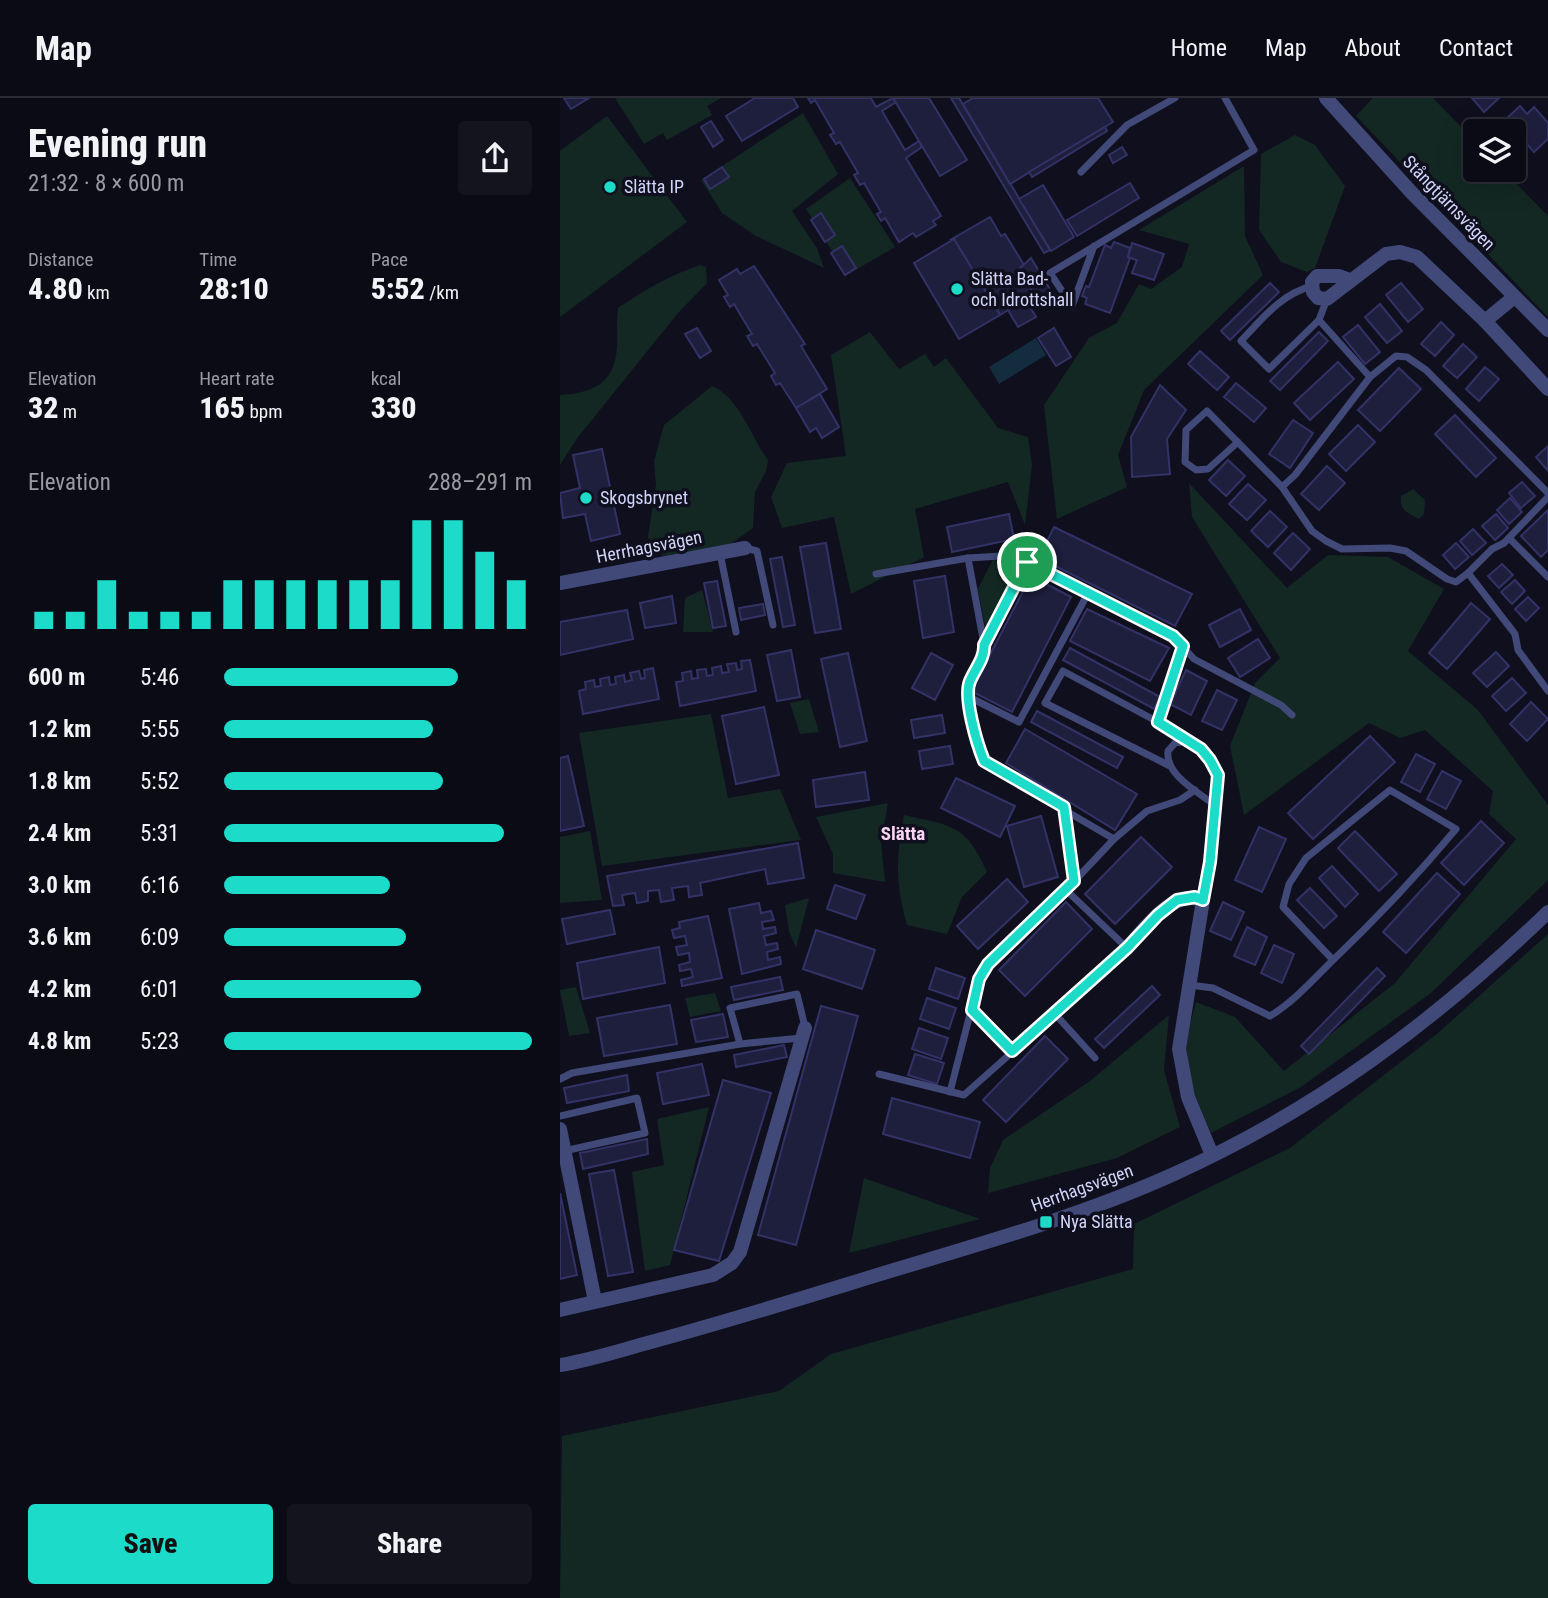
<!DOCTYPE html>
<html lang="en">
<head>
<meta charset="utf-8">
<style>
  :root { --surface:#0b0b16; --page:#14141f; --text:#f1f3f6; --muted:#9a9ba1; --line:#2b2b35; --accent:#1cdbc9 }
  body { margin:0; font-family:"Roboto Condensed",sans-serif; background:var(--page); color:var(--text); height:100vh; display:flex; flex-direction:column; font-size:26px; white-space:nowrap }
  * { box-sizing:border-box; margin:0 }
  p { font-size:23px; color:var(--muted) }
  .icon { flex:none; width:38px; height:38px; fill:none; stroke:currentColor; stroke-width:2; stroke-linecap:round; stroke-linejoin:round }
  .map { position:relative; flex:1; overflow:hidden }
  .sheet { display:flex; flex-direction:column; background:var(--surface); width:560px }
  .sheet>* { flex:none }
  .fabs { position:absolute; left:903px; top:21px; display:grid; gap:14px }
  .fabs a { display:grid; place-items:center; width:63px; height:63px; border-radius:7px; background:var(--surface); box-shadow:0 7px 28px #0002,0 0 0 2px var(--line); font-size:35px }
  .pin { position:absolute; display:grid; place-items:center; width:60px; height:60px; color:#fff; margin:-30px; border:4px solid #fff; border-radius:50%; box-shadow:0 2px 7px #0007 }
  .round { display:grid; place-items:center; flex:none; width:74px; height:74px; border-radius:7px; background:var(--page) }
  .head { display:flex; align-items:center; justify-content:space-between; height:119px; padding:0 28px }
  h1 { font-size:38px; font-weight:800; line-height:52px }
  .figures { display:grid; grid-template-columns:repeat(3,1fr); gap:10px; height:119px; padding:7px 28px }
  .figures div { display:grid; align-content:center }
  .figures b { font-size:30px; font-weight:800 }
  .figures small { font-size:19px; font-weight:400 }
  .figures p { font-size:19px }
  .chart { height:196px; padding:14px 28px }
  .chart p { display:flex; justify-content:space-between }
  .chart svg { width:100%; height:126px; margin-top:7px; stroke:var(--accent); stroke-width:6 }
  .cta { display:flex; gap:14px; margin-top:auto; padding:14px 28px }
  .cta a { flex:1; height:80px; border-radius:7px; background:var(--accent); color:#111; font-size:28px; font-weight:800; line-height:80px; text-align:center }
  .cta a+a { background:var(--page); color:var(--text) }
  ul { padding:0 28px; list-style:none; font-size:23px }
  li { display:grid; grid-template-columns:112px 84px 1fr; align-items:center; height:52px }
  li i { height:18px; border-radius:9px; background:var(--accent) }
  header { display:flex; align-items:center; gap:42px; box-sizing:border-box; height:98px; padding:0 35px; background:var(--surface); border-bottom:2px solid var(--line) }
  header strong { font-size:33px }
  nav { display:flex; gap:38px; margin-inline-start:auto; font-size:24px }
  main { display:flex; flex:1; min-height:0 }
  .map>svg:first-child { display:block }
</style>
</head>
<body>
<header>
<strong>Map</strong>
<nav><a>Home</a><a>Map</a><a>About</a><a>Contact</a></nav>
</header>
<main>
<section class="sheet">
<div class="head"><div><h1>Evening run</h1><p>21:32 · 8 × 600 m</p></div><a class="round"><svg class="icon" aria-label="share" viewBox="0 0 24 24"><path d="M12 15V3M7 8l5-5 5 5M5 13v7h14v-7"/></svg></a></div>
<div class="figures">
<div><p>Distance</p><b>4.80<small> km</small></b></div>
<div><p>Time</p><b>28:10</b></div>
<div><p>Pace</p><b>5:52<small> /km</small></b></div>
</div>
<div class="figures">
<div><p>Elevation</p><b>32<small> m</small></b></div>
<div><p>Heart rate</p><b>165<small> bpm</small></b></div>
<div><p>kcal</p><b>330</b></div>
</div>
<div class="chart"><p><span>Elevation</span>288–291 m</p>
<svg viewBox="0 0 160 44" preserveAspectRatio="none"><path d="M5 44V38M15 44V38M25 44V27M35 44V38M45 44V38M55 44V38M65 44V27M75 44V27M85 44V27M95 44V27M105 44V27M115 44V27M125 44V6M135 44V6M145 44V17M155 44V27"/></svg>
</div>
<ul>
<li><b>600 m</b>5:46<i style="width:76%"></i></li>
<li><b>1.2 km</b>5:55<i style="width:68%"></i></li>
<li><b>1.8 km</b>5:52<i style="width:71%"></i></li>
<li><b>2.4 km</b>5:31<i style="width:91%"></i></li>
<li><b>3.0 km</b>6:16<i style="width:54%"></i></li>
<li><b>3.6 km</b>6:09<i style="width:59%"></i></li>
<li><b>4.2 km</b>6:01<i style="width:64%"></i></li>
<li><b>4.8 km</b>5:23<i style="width:100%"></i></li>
</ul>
<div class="cta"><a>Save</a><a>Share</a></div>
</section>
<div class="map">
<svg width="988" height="1500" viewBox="0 0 988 1500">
  <rect width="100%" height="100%" fill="#0f0f1e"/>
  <g fill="#132823">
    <path d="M55,0H161L147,8L152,17L107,42L103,35L84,46Z"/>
    <path d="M813,0H873L915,43V72H943L988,118V219L796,18Z"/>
    <path d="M243,15L278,76L232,113L257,150L264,170L196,138L162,115L141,82Z"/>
    <path d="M47,18L127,124L0,219V53Z"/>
    <path d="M735,37L755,47L785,88L755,170L747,174L721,164L699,132L701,56Z"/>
    <path d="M684,68L685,138L703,177L584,292L558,357L567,389L497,421L484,307L529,240L557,225L579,186L591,191L622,169L629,146L579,132Z"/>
    <path d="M290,80L335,149L287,177L246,111Z"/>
    <path d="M140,167L146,169L147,185L118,215L18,339L0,367V297C32,295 55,286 57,249C58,235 56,223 58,210C85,192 110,177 140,167Z"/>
    <path d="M310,234L339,271L365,256L374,269L386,260L438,330L468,339L472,367L465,427L448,384L355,411L364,459L291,496L274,419L222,430L211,399L227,365L286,358L271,257Z"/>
    <path d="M152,288C180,300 191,339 208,362L206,373L195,394L193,430L169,447L103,458L93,451L88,439L96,387L94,363L104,327Z"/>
    <path d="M629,385L727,490L768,457L828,459L884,491L848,553L918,612L988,707V782L871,895L741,989L651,1035C627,978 618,966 636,904L675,919L724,973L835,885L956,741L929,716L933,693L865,632L840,640L809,625L684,717L670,648L695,585L720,560L632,419Z"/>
    <path d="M853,391L865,402L864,416L859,421C848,415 839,412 841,398Z"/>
    <path d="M433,461L456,473L426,532L418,491Z"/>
    <path d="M142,492L153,534H123L125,500Z"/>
    <path d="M249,601L259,634L240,636L230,605Z"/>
    <path d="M151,616L168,700L220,691L241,742L42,768L19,635Z"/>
    <path d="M328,705L321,744L325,784L273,775V756L256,719Z"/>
    <path d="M344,717C392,728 406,726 427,774L402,799L387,836L347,827C335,783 336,761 344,717Z"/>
    <path d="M30,733L42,802L0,805V739Z"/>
    <path d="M249,800L236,850L229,833L225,807Z"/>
    <path d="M988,836V1500H0L2,1338L219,1293L271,1256L573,1171L574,1126L730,1050L878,935Z"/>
    <path d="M16,889L30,935L9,938L0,892Z"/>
    <path d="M155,895L161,913L130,919L125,900Z"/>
    <path d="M609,917L604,972L620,1029L557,1060L428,1095L430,1070L443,1042L530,983Z"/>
    <path d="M149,1009L110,1167L85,1173L72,1074L104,1067L97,1021Z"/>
    <path d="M304,1080L420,1121L289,1155Z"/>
  </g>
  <path fill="#132d3f" d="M476,240L486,257L439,286L429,269Z"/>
  <g fill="#1e1e3d" stroke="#333266" stroke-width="2">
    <path d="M4,0H29L11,11Z"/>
    <path d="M195,0H233L238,9L182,43L166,18Z"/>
    <path d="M248,0H311L316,9L333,0L336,4L322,13L345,52L359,43L362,49L346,60L381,118L373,123L376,127L356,139L353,135L339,144L325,120L321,123L317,116L321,114L304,85L300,87L294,77L298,75L280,44L276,46L270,37L274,35L255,2L251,5Z"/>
    <path d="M333,0H369L407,62L380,78Z"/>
    <path d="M391,0H399L490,152L484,155Z"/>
    <path d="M413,0H538L553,24L450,86L403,6Z"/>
    <path d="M912,0H939L924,14Z"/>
    <path d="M960,8L967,16L974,9L988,25V41L974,54L945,22Z"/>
    <path d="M151,23L163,42L153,49L141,29Z"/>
    <path d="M545,29L547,33L472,79L469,74Z"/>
    <path d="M562,49L567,57L553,65L549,57Z"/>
    <path d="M162,69L169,79L150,91L144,81Z"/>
    <path d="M570,85L579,100L517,138L507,122Z"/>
    <path d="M483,87L514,139L491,153L459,101Z"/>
    <path d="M261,115L275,137L265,144L251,122Z"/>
    <path d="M430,119L441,138L445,136L464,167L460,170L475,196L440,217L394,141H392Z"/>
    <path d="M394,141L440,217L399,241L354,165Z"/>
    <path d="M554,144L570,150L568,159L570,160L550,215L525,206L527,200L522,198L526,188L529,189L545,147L551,150Z"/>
    <path d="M572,145L604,156L594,182L572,175L577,162L568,159Z"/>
    <path d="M282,148L296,170L285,177L271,155Z"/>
    <path d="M471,160L494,198L479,207L460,170Z"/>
    <path d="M194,168L245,246L241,248L267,291L236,310L220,285L216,287L211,278L215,275L197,246L193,248L187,238L192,236L174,206L170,209L164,199L168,197L159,182L177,171L180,176Z"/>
    <path d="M710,185L719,194L670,242L661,233Z"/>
    <path d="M841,185L863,211L848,224L826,197Z"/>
    <path d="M473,197L477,205L470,209L476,219L458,229L448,212Z"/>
    <path d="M820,206L842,233L827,245L805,219Z"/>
    <path d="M881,224L894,237L875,258L861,246Z"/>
    <path d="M798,227L820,254L805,266L783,239Z"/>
    <path d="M137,230L151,253L140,260L125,236Z"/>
    <path d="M494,230L511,259L496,268L478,240Z"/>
    <path d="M759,234L768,243L720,292L710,283Z"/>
    <path d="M903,246L917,259L897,280L883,268Z"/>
    <path d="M640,253L669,279L657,292L628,266Z"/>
    <path d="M778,264L794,281L750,322L734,305Z"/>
    <path d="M925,269L939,281L919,303L906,291Z"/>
    <path d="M839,270L861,291L820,333L798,312Z"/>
    <path d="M676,285L706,310L694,324L664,299Z"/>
    <path d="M600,287L626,312L607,341L610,376L572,379L571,339Z"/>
    <path d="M260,296L279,329L262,340L256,330L250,334L236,310Z"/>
    <path d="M895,317L936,360L916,379L875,336Z"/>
    <path d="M733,322L753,335L730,370L709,356Z"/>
    <path d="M798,327L815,344L786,373L769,356Z"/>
    <path d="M988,348V373L976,359Z"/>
    <path d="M42,351L60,436L31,443L25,416L3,420L0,395L20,390L13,357Z"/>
    <path d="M668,362L685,378L666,398L649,382Z"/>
    <path d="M767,368L785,385L759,412L741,396Z"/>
    <path d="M962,384L975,398L961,410L949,395Z"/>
    <path d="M688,386L706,402L687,422L669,406Z"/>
    <path d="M950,400L962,414L949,426L937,412Z"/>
    <path d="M988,412V452L981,459L961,438Z"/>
    <path d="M710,413L727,429L708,449L691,433Z"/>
    <path d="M449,416L454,441L392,454L387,429Z"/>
    <path d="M936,416L948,430L935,442L922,428Z"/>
    <path d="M494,429L632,496L615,528L479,460Z"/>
    <path d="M913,431L926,445L912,457L900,443Z"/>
    <path d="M733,435L750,451L731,472L714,455Z"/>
    <path d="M266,445L281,531L255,535L240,449Z"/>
    <path d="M896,445L909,459L895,471L883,457Z"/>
    <path d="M222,459L235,527L223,529L210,461Z"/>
    <path d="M942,466L953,477L939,490L928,478Z"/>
    <path d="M385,478L394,534L363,540L354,483Z"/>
    <path d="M471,478L511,499L452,614L411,593Z"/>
    <path d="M955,482L965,493L952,506L941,494Z"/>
    <path d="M157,483L166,528L153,530L144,485Z"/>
    <path d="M112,498L116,525L85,530L80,505Z"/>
    <path d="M968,499L979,510L966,523L955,511Z"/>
    <path d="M911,505L930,521L887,571L869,555Z"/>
    <path d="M203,506L205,517L181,522L179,510Z"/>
    <path d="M527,511L609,550L590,583L510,543Z"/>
    <path d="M680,511L691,532L660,549L649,527Z"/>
    <path d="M67,512L73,541L0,557V524Z"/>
    <path d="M698,541L710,560L680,579L668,560Z"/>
    <path d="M510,550L600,599L594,611L503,562Z"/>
    <path d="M231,552L240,599L217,603L207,557Z"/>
    <path d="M936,554L949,568L927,589L913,575Z"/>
    <path d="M288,555L307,643L280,649L261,561Z"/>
    <path d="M371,555L393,567L375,602L352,590Z"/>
    <path d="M190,562L196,593L120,608L116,584L123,583L122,575L131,573L132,581L138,580L137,572L146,571L147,578L153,577L152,570L161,568L162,575L169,574L167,566L176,565L177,572L182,571L181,563Z"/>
    <path d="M93,570L99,601L23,616L19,593L26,591L25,584L34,582L35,589L41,588L40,581L49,579L50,587L56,586L55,579L64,577L65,584L72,582L70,575L79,573L81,581L85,580L84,572Z"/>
    <path d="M626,572L647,583L631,617L610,606Z"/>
    <path d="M952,580L966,595L946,613L932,598Z"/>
    <path d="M657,592L677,602L662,632L642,623Z"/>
    <path d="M971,604L988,621L967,643L950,626Z"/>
    <path d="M204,609L219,677L176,686L162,618Z"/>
    <path d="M477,613L563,659L557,670L471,624Z"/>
    <path d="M382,617L385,635L354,640L351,622Z"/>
    <path d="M465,631L577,696L555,732L446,665Z"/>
    <path d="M810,638L835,664L753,741L728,715Z"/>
    <path d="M390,648L393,666L362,671L359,653Z"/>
    <path d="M856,656L875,666L860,694L841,684Z"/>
    <path d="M8,658L24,728L0,733V660Z"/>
    <path d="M882,673L901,683L886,711L867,701Z"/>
    <path d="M305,674L309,702L256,709L253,682Z"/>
    <path d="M396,680L455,708L440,739L381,710Z"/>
    <path d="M481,718L498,779L464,789L447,728Z"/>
    <path d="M921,723L944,745L904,787L881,765Z"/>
    <path d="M699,729L726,741L702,794L675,782Z"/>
    <path d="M795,733L837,776L819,793L778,750Z"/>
    <path d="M581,739L612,769L555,826L525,796Z"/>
    <path d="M238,745L244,780L208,786L205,771L140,785L142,797L129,799L128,788L112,790L114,802L101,804L99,792L88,793V803L77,805L75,795L62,797L64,807L53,808L47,778Z"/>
    <path d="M772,768L798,796L785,809L759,780Z"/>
    <path d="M877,775L900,796L846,855L823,834Z"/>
    <path d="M447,781L468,804L418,851L397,828Z"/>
    <path d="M275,787L305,797L296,821L267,811Z"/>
    <path d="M750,790L777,818L764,830L737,802Z"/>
    <path d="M506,804L532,831L465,898L439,872Z"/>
    <path d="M663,804L684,814L671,842L650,833Z"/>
    <path d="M199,805L201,815L211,813L214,822L202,824L203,831L215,829L216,835L204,838L206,847L217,845L218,851L207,854L208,862L220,859L221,866L182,876L169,811Z"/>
    <path d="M50,812L55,836L7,846L2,821Z"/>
    <path d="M148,818L162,880L122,888L121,882L133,879L131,871L120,873L119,867L130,864L129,855L118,857L116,849L127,847L125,838L114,840L112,832L120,830L119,824Z"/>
    <path d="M687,829L707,839L695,867L674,858Z"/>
    <path d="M256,832L315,852L302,891L243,871Z"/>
    <path d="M714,847L734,856L722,885L701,875Z"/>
    <path d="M99,849L105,885L23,901L17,865Z"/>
    <path d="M376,870L405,880L398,901L369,891Z"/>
    <path d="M817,870L825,878L749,956L741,948Z"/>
    <path d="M220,879L223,892L174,902L171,889Z"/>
    <path d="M592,888L600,897L544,950L535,941Z"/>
    <path d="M367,900L396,910L389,931L360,921Z"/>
    <path d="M110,907L117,946L44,958L37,920Z"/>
    <path d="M261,908L298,918L236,1147L198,1137Z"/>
    <path d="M163,916L168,939L136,944L131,922Z"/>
    <path d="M359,930L388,940L381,961L352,951Z"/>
    <path d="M485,938L508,961L446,1024L423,1002Z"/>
    <path d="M224,947L227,959L176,969L174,957Z"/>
    <path d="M355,956L384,965L377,986L348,977Z"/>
    <path d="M142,966L149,997L103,1006L97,975Z"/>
    <path d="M67,977L69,993L7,1005L4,990Z"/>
    <path d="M163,982L211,995L159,1163L114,1152Z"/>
    <path d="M332,1000L420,1024L410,1060L323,1036Z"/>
    <path d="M87,1041L88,1056L23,1071L20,1055Z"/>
    <path d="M54,1072L73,1174L48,1178L29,1076Z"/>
    <path d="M0,1095L17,1177L0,1181Z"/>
  </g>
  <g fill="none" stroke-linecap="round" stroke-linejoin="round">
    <g stroke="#404978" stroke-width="7">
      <path d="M521,74L567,27L615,0"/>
      <path d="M534,148L512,208L490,175L694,52L665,0"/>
      <path d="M752,188C721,196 702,221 681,243L709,271L759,222L767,201"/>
      <path d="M759,222L810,279"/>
      <path d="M678,344L648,371L636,372L625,364L626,332L647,313L722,389L752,433L766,443L782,451L830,450L846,453L887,481L896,484L908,475L932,451L944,445L988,399"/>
      <path d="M722,389L735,377L810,279L836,258L847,259L866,272L988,395"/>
      <path d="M949,440L988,479"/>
      <path d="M185,450L197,453L213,527"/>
      <path d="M160,455L176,534"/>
      <path d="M408,460L424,546"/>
      <path d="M467,464L424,547V554L409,585V599L419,651L424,663L436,672L554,741"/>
      <path d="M908,475L955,536L958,552L988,593"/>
      <path d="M316,476L408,460L457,457L527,497L613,538L634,561L721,607L732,617"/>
      <path d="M409,599L459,624L527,497"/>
      <path d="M598,624L623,548"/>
      <path d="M608,667L485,605L503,573L598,624L627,643"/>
      <path d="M504,709L514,783"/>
      <path d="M506,792L567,850L495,916L535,960"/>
      <path d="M643,802L650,764L658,677L650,662L627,643L615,645L608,653C605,677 638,694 655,707"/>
      <path d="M630,887L653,890L710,918C733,904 751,884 770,865C815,822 856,779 896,731L830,692L746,760L729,786L723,809L773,862"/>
      <path d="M412,912L452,953"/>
      <path d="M180,946L170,910L237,896L245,929"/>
      <path d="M319,976L404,997L495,916"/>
      <path d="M0,981L12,975L180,946L241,940"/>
      <path d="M390,994L419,881L427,866L506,792L554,741L587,713L620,702L635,692"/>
      <path d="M0,1018L77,1000L85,1035L4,1053"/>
    </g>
    <g stroke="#404978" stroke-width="14">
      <path d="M790,182L779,178H757L752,184L753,194L758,200L767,201L826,156L840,154L857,159L925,223L988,291"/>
      <path d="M925,223L953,200"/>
      <path d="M0,485L185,450"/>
      <path d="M567,850C585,831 612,790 643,802L619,951L628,999L652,1057"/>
      <path d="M0,1031L35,1203"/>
      <path d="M0,1212L153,1177L172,1165L180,1154L245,930"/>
    </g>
    <g stroke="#404978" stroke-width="14">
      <path d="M766,0L851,94L988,232"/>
      <path d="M0,1267C31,1262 61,1252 91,1244C157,1226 223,1206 288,1186C397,1152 510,1123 614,1076C758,1011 875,923 988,814"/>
    </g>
  </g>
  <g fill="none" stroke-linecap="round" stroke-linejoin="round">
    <g stroke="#fff" stroke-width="14">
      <path id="route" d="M467,464L613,538L623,548L598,624L641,651L650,662L658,677L650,764L643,802L635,799L617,802L598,817L567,850L452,953L412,912L419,881L428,866L514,783L504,709L424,663C417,646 403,599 410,583C415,571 425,560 424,547Z"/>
    </g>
    <use href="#route" stroke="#1cdbc9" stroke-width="9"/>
  </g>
  <g fill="#1cdbc9" stroke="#0f0f1e" stroke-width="2.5">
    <circle cx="50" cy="89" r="7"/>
    <circle cx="397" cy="191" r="7"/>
    <circle cx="26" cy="400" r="7"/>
    <rect x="479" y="1117" width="14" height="14" rx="3.5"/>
  </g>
  <g text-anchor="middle" stroke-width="7" stroke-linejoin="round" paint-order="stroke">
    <g font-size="18" fill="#d2d5f9" stroke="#0f0f1e" text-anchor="start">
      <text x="64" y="95">Slätta IP</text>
      <text x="411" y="187">Slätta Bad-<tspan x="411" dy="21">och Idrottshall</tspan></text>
      <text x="40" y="406">Skogsbrynet</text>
      <text x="500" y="1130">Nya Slätta</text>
    </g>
    <g font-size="18" fill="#d2d5f9" stroke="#0f0f1e">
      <text transform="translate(889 105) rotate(46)" y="6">Stångtjärnsvägen</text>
      <text transform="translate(89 449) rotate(-11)" y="6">Herrhagsvägen</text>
      <text transform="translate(522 1090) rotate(-20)" y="6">Herrhagsvägen</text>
    </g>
    <g font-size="19" font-weight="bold" fill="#fad4f3" stroke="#0f0f1e">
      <text x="343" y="742">Slätta</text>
    </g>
  </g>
</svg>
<div class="fabs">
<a><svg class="icon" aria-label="layers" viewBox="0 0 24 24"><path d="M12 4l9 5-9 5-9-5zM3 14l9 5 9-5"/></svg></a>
</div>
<div class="pin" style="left:467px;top:464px;background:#1e9e55"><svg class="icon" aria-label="arrive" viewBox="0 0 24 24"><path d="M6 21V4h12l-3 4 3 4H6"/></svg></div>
</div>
</main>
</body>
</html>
